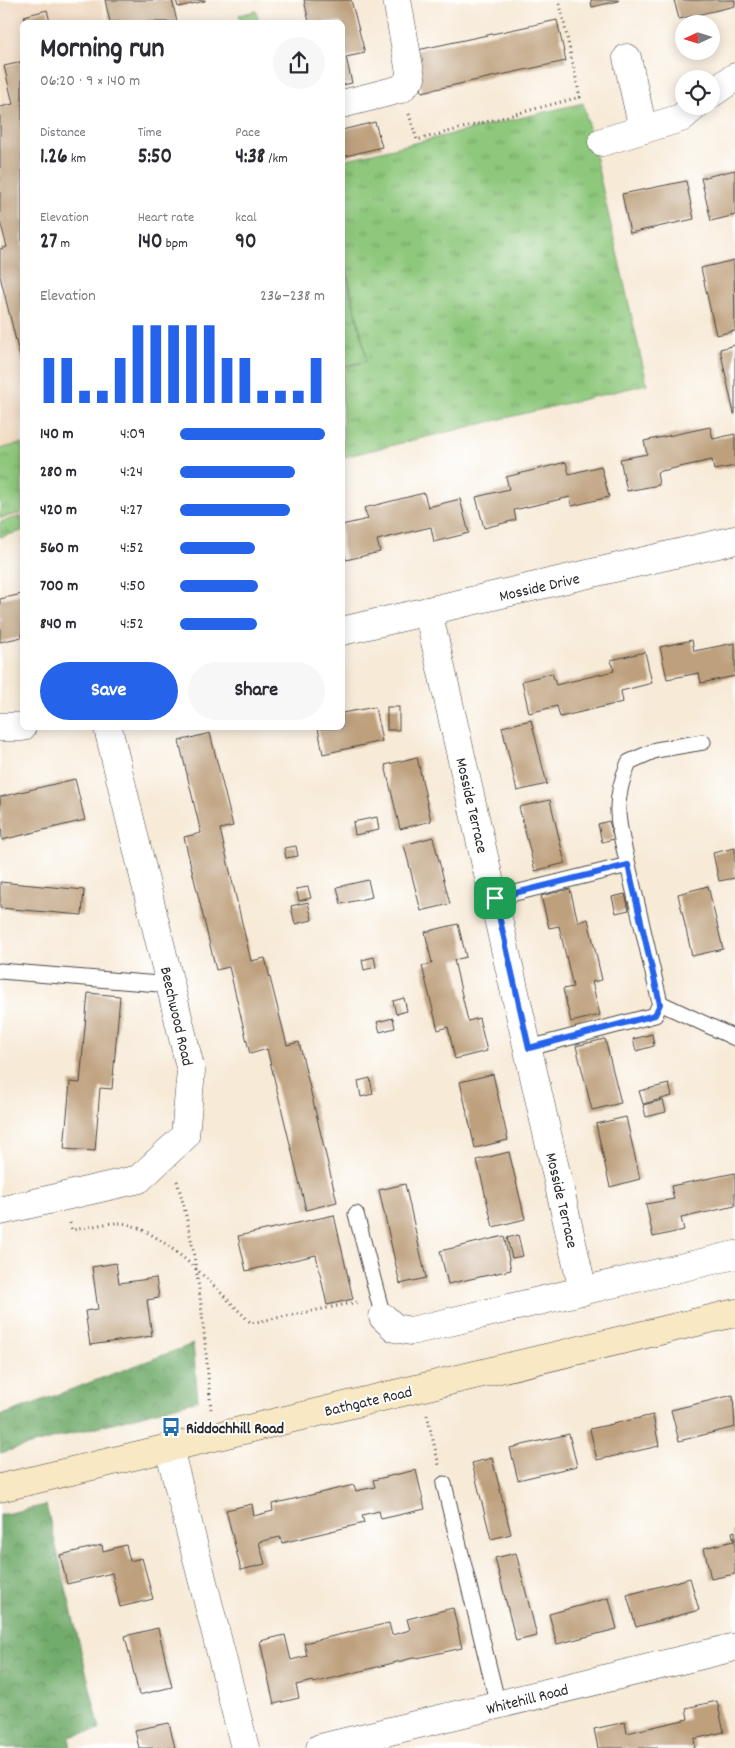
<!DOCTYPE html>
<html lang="en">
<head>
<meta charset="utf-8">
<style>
  :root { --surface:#fff; --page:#f7f7f7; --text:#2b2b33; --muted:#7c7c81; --accent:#2563eb }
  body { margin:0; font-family:Dekko,sans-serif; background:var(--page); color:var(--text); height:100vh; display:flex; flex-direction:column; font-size:19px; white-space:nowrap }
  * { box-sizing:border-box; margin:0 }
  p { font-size:16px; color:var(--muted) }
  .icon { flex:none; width:28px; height:28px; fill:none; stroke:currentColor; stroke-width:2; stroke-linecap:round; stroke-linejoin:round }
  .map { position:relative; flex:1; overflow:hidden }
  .sheet { position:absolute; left:20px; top:20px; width:325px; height:710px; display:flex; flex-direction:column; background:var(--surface); border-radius:8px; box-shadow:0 2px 12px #0003 }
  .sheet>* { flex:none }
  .needle { width:32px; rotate:266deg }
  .controls { position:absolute; left:675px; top:15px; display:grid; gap:10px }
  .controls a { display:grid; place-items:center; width:45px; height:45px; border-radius:50%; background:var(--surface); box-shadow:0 2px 12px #0003; font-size:25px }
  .pin { position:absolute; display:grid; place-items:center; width:42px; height:42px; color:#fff; margin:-21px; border-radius:10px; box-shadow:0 2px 8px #0006 }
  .round { display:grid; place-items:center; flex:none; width:52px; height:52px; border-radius:26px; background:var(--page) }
  .headline { display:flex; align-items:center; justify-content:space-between; height:85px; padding:0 20px }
  h1 { font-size:28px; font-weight:700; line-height:38px }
  .stats { display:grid; grid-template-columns:repeat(3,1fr); gap:8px; height:85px; padding:5px 20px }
  .stats div { display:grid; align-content:center }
  .stats b { font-size:21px; font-weight:700 }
  .stats small { font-size:14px; font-weight:400 }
  .stats p { font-size:14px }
  .chart { height:140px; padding:10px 20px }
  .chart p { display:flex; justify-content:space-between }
  .chart svg { width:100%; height:90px; margin-top:5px; stroke:var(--accent); stroke-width:6 }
  .cta { display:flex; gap:10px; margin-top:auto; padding:10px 20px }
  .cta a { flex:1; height:58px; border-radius:30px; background:var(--accent); color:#fff; font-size:20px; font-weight:700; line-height:58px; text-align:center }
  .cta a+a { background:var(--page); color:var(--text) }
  ul { padding:0 20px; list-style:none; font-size:16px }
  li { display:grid; grid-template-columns:80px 60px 1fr; align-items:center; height:38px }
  li i { height:12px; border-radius:6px; background:var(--accent) }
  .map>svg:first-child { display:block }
</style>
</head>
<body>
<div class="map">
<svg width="735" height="1748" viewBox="0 0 735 1748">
  <defs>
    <pattern id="grass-tufts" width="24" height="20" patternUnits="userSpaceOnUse" patternTransform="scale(1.25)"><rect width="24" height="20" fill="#8ec87c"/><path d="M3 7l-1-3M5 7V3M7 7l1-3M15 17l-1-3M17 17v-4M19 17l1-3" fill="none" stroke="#74a366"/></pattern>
    <pattern id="forest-crowns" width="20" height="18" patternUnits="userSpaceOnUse" patternTransform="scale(1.25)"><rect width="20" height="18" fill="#72ac6c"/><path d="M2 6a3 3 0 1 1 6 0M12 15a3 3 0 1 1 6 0" fill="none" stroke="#5e8c59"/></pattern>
  </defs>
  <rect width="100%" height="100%" fill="#fff"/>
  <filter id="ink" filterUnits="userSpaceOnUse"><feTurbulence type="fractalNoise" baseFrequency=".02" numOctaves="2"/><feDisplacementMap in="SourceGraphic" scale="10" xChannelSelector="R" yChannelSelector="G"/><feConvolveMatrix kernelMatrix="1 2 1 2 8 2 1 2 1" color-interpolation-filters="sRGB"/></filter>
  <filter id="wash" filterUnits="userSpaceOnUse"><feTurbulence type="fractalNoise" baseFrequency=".0096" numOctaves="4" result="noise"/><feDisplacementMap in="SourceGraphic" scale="20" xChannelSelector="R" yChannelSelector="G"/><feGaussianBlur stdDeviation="1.12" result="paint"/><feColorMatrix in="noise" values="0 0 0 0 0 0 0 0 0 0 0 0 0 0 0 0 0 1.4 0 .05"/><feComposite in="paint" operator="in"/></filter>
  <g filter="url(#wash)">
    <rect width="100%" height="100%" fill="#f7ead7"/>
    <path fill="#efd6bc" d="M0,0H101L106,22H22V515L0,520Z"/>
    <g fill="url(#grass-tufts)" stroke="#5c7a54">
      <path d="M256,11L259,22H241L239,15Z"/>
      <path d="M583,103L647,384L343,457L342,368L367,361L343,366V261L366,356L343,254V160Z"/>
      <path d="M22,443V513L0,518V449Z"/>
      <path d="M22,516V531L0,537V522Z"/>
    </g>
    <g fill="url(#forest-crowns)" stroke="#4e6c4c">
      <path d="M193,1344L198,1400L0,1453V1416Z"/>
      <path d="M46,1505L100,1729L69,1737L71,1748H0V1515Z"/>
    </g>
    <g id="blocks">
      <g fill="#bea07d">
        <path d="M105,0H172L177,22H110Z"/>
        <path d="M176,0H205V1L178,7Z"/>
        <path d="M304,0H351L365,53L346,57L352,83L342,85V22H309Z"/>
        <path d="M591,0H618L619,1L592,7Z"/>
        <path d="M674,0H735V6L679,19Z"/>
        <path d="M47,10L50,22H26L24,16Z"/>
        <path d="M557,20L566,61L422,92L413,51Z"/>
        <path d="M22,62V365L0,276V249L7,247L0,221V107L13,104L4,66Z"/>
        <path d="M375,122L382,147L342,157V130Z"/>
        <path d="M735,170V215L711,221L701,178Z"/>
        <path d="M686,181L694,219L630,233L622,194Z"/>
        <path d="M734,260L735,331L716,335L701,268Z"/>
        <path d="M735,345V414H734L720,349Z"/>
        <path d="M710,427L713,439L735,434V466L714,470L712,460L657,472L659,485L627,491L620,459L647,454L644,441Z"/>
        <path d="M566,462L569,474L601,466L609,497L572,506L570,497L514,510L516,520L484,528L476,497L509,489L506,477Z"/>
        <path d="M424,493L428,507L460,499L469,533L434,542L431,527L377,540L380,552L346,560L342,546V525L368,519L364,508Z"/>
        <path d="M22,594V637L0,642V599Z"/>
        <path d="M692,640L694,651L735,643V676L701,683L699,673L667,679L660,647Z"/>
        <path d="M645,652L652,683L621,691L623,702L560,717L557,706L529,713L522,681L552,673L556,685L614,671L611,660Z"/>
        <path d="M375,707L382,741L323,754L318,728H342V713Z"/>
        <rect x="387" y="707" width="12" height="23"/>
        <path d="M531,720L547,784L517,791L502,727Z"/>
        <path d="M210,733L233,826L220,829L251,961L265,958L287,1045L299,1042L337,1202L306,1210L267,1049L250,1054L229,967L216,970L184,837L201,833L179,741Z"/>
        <path d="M417,757L431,821L400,829L385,765Z"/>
        <path d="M75,779L85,820L2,840L0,797Z"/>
        <path d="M550,800L565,863L535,871L519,807Z"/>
        <path d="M377,817L379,830L355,835L353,822Z"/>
        <path d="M609,821L614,839L602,842L598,824Z"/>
        <path d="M433,837L450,904L421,911L404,845Z"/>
        <path d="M296,846L298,856L286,858L284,848Z"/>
        <path d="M735,848V878L719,881L713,853Z"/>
        <path d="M368,880L372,897L341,904L337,887Z"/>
        <path d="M0,882L84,890L82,915L0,908Z"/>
        <path d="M708,886L723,949L692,956L678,894Z"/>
        <path d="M308,887L311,898L299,901L296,889Z"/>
        <path d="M570,889L578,922L588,919L602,980L592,982L600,1015L571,1022L563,989L573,987L559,926L549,928L541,896Z"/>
        <path d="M625,894L629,910L616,913L612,897Z"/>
        <path d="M308,902L312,920L295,924L291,906Z"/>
        <path d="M458,924L466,957L454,960L468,1021L479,1018L487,1051L455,1059L448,1027L438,1030L422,966L432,963L425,932Z"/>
        <path d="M374,957L376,967L364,970L362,960Z"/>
        <path d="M88,993L120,996L112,1089L100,1088L95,1151L64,1149L70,1082L80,1083Z"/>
        <path d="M404,998L407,1011L396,1014L393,1001Z"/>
        <path d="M393,1018L395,1028L380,1032L377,1022Z"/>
        <path d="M652,1034L654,1046L636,1051L633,1039Z"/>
        <path d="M605,1039L621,1103L592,1110L576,1046Z"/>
        <path d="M493,1074L508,1140L475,1148L460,1082Z"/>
        <path d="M370,1078L373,1094L361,1097L358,1081Z"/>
        <path d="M669,1084L672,1096L643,1104L639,1091Z"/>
        <path d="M663,1100L666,1112L646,1117L643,1105Z"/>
        <path d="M626,1117L640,1179L610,1187L596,1124Z"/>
        <path d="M509,1152L525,1219L493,1227L477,1160Z"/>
        <path d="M735,1173V1206L681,1218L684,1230L653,1237L646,1204L674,1199L671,1186Z"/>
        <path d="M405,1184L426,1278L400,1284L379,1190Z"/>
        <path d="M334,1215L353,1299L327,1305L316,1255L246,1271L238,1236Z"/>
        <path d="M518,1235L523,1256L512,1258L507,1238Z"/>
        <path d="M504,1236L511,1270L448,1284L440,1251Z"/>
        <path d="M116,1263L119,1283L156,1278L159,1298L147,1300L152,1336L90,1345L85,1311L98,1309L92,1267Z"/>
        <path d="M733,1395L735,1427L679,1441L671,1410Z"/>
        <path d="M653,1415L659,1446L597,1460L590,1429Z"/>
        <path d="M569,1434L577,1466L518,1480L510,1448Z"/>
        <path d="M492,1458L511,1534L491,1539L472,1463Z"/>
        <path d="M416,1470L425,1509L381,1519L379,1511L362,1515L364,1523L282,1543L280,1537L259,1542L265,1564L241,1570L226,1510L252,1504L254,1516L273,1511L272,1504L354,1485L356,1491L375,1487L373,1480Z"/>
        <path d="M735,1531V1574L711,1579L704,1548L734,1541L732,1532Z"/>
        <path d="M102,1545L103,1551L126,1545L130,1561L142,1558L153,1599L120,1607L112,1573L67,1584L60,1555Z"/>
        <path d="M516,1553L537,1636L516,1641L495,1558Z"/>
        <path d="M690,1578L699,1610L636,1627L627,1595Z"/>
        <path d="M609,1598L617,1629L557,1644L549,1614Z"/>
        <path d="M453,1608L462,1648L417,1658V1657L313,1683V1681L296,1685L299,1698L274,1704L260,1641L285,1635L291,1660L307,1656L304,1643L389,1623L392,1635L410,1630L407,1619Z"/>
        <path d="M158,1628L172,1687L139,1695L125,1636Z"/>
        <path d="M717,1701L724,1732L694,1739L695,1748H598L594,1729L625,1722L627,1733L688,1719L686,1708Z"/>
        <path d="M169,1723L175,1748H139L135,1730Z"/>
      </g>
    </g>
  </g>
  <g filter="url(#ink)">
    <use href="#blocks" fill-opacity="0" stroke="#4a4845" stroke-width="1"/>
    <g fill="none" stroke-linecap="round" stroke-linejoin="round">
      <g stroke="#4a4845" stroke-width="17">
        <g id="service">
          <path d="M628,865C618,823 611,804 629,762L656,750L703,742"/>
          <path d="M495,898L628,865L660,1003L655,1015L529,1048"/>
          <path d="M0,971L171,985"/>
          <path d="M660,1003L735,1038"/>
          <path d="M356,1214L383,1317"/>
          <path d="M444,1484L498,1705"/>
        </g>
      </g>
      <g stroke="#4a4845" stroke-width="29">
        <g id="minor">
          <path d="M627,58L643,129"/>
          <path d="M711,94L735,77"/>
          <path d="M342,104L401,89L411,78L397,0"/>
          <path d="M602,142L681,118L695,106"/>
          <path d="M428,611L583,1291"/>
          <path d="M342,631L735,540"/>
          <path d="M0,727H22"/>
          <path d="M0,1211L139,1179L185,1136L191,1071L108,728"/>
          <path d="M383,1317L395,1328L411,1331L735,1255"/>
          <path d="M169,1448L245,1748"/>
          <path d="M320,1748L735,1647"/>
        </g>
      </g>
      <g stroke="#4a4845" stroke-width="29">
        <path id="secondary" d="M0,1488L735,1313"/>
      </g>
      <g stroke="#4a4845" stroke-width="3" stroke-dasharray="1 4" stroke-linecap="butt">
        <path d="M409,114L417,140L580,97L559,0"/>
        <path d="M177,1181C199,1256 204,1331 211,1409"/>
        <path d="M70,1223L72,1230C87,1228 107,1222 121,1223C163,1228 221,1294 251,1323L358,1302"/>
        <path d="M427,1415L439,1465"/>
      </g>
      <use href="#service" stroke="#fff" stroke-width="15"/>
      <use href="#minor" stroke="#fff" stroke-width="28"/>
      <use href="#secondary" stroke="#f8e8c3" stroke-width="28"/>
    </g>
  </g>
  <g fill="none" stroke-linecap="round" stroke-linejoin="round" filter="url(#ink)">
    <g stroke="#fff" stroke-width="10">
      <path id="route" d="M628,865L660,1004L655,1015L529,1048L495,898Z"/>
    </g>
    <use href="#route" stroke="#2563eb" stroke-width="6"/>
  </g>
  <defs>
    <g id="bus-bare" transform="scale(1.5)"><path d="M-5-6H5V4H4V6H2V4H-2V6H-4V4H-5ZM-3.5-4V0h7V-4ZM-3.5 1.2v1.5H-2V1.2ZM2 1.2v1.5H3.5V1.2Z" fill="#1f6fb2" stroke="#fff" stroke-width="2.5" paint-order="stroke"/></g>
  </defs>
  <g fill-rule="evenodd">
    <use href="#bus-bare" x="171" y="1427"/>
  </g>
  <g text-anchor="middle" stroke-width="4" stroke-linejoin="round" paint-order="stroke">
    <g font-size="16" fill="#2b2b2b" stroke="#fff">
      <text transform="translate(539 586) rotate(-13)" y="6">Mosside Drive</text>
      <text transform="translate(473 805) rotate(77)" y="6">Mosside Terrace</text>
      <text transform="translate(178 1016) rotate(77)" y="6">Beechwood Road</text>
      <text transform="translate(563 1200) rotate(77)" y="6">Mosside Terrace</text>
      <text transform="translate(368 1400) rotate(-13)" y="6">Bathgate Road</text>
      <text transform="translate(527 1698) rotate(-14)" y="6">Whitehill Road</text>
    </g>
    <g font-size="16" font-weight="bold" fill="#2b2b2b" stroke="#fff" text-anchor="start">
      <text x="186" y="1433">Riddochhill Road</text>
    </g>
  </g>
</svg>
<div class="controls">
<a><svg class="needle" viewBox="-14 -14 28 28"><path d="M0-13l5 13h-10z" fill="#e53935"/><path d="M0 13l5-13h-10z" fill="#7c7c81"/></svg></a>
<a><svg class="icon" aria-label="locate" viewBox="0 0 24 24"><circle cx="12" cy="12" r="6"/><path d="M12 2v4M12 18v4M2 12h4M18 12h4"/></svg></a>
</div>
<div class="pin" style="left:495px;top:898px;background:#1e9e55"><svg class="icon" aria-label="arrive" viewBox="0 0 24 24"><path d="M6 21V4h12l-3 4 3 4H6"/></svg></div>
<section class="sheet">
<div class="headline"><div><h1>Morning run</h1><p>06:20 · 9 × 140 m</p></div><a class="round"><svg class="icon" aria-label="share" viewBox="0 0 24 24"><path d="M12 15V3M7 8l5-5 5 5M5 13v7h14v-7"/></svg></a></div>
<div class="stats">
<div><p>Distance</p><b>1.26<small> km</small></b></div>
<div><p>Time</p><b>5:50</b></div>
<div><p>Pace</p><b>4:38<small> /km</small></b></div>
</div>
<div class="stats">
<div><p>Elevation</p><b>27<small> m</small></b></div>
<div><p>Heart rate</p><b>140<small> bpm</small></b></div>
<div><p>kcal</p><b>90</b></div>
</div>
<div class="chart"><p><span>Elevation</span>236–238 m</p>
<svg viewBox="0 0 160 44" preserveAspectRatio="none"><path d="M5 44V22M15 44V22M25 44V38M35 44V38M45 44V22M55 44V6M65 44V6M75 44V6M85 44V6M95 44V6M105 44V22M115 44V22M125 44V38M135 44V38M145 44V38M155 44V22"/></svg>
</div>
<ul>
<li><b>140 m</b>4:09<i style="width:100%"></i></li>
<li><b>280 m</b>4:24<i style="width:79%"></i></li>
<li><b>420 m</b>4:27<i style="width:76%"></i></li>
<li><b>560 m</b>4:52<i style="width:52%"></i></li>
<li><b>700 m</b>4:50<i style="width:54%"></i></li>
<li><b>840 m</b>4:52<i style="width:53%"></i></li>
</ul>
<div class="cta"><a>Save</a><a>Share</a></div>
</section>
</div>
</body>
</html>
